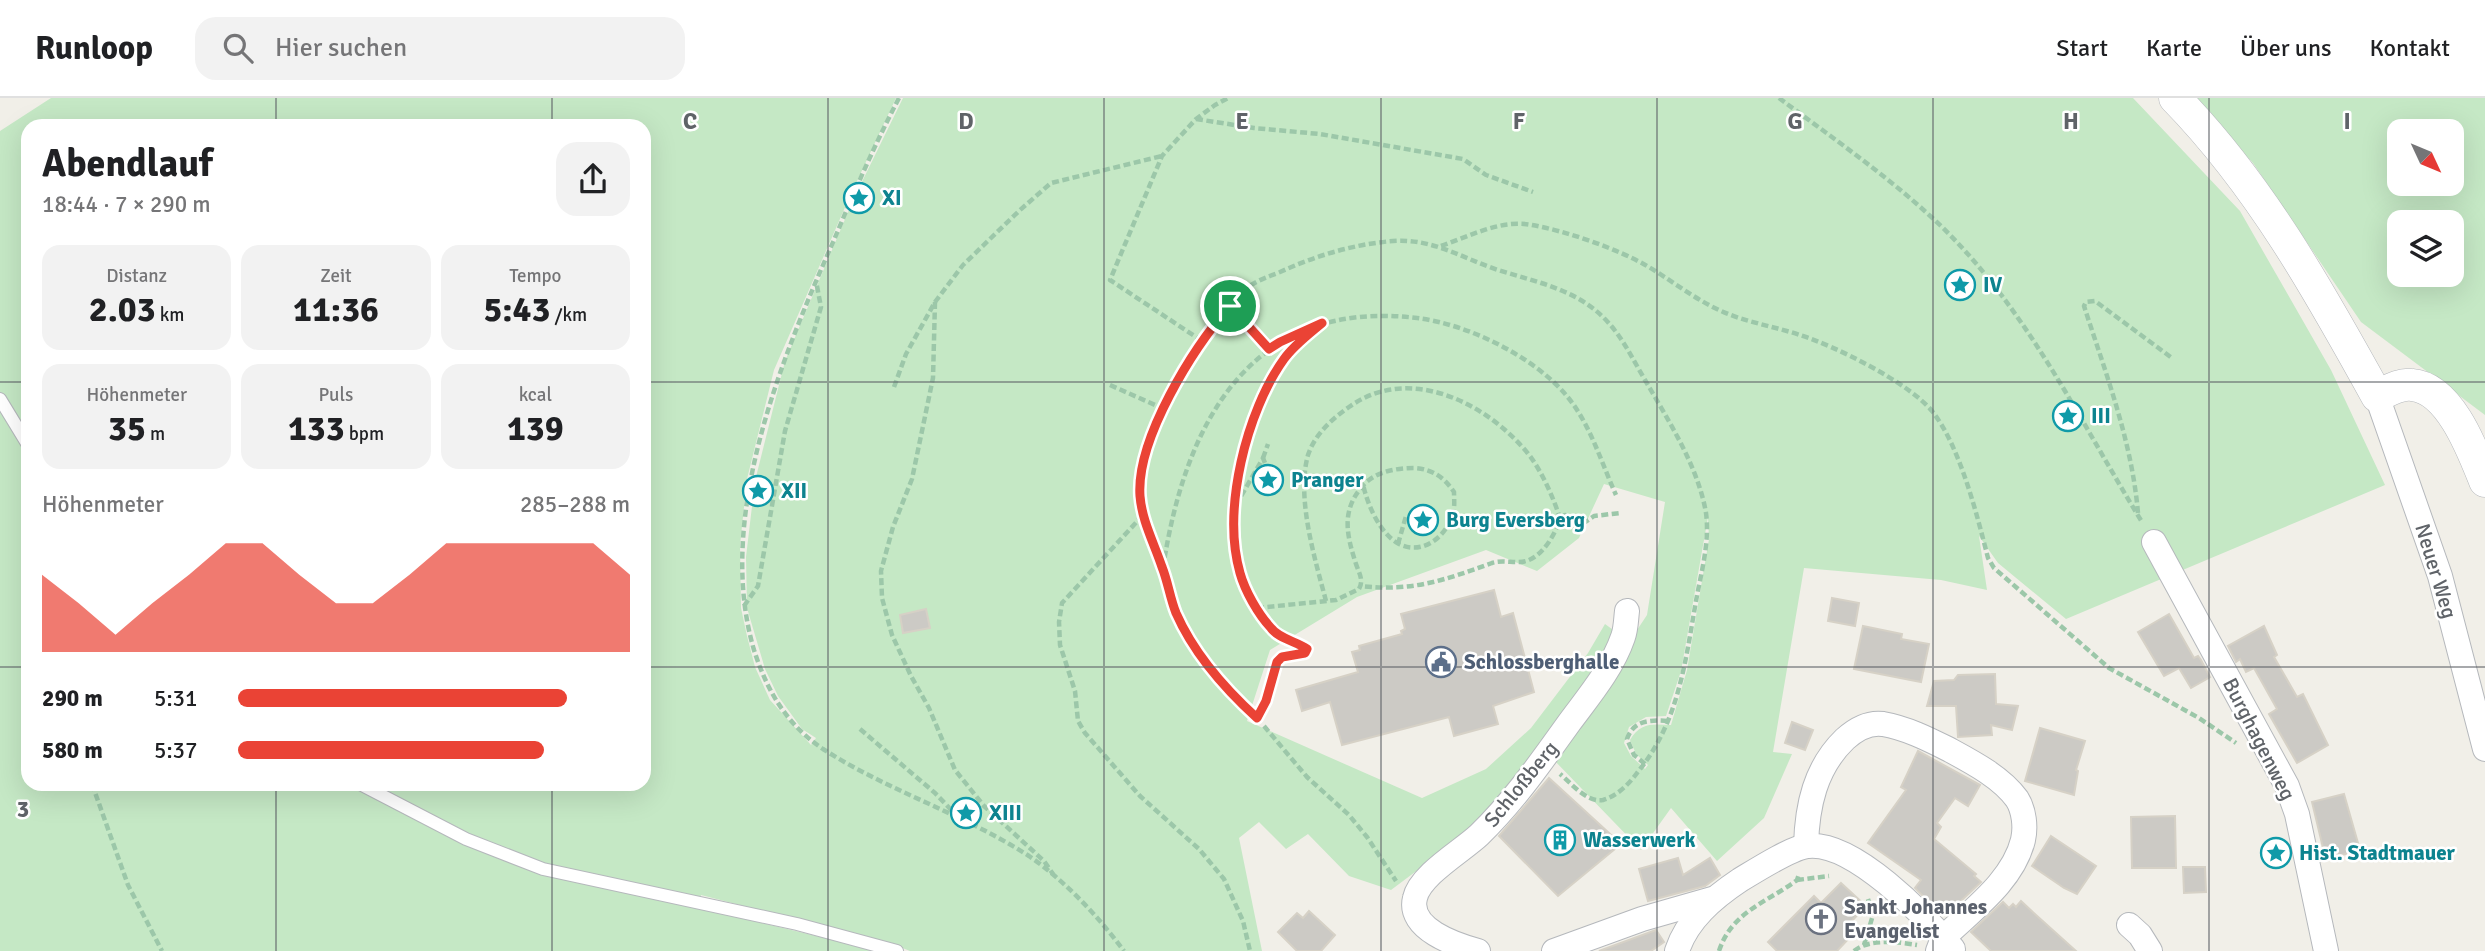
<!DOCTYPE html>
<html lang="de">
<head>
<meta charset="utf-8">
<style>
  :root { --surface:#fff; --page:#f2f2f2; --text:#202124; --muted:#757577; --line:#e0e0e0; --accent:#ea4335 }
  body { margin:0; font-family:Signika,sans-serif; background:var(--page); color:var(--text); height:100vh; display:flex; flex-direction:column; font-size:26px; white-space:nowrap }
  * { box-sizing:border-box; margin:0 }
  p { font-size:23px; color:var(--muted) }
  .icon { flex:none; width:38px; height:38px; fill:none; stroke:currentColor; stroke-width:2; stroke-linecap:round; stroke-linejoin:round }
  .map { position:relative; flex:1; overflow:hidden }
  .drawer { position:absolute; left:21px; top:21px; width:630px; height:672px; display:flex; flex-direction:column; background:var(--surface); border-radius:21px; box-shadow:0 7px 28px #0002 }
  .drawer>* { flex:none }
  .needle { width:46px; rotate:134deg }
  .tools { position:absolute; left:2387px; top:21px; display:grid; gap:14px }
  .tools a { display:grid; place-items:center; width:77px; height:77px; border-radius:14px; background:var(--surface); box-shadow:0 7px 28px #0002; font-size:35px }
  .pin { position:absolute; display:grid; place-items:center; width:60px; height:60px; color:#fff; margin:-30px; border:4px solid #fff; border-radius:50%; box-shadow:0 2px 7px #0007 }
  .round { display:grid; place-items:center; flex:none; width:74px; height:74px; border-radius:21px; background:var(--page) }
  .headline { display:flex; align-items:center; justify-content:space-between; height:119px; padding:0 21px }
  h1 { font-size:38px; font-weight:700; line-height:52px }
  .figures { display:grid; grid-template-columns:repeat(3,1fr); gap:10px; height:119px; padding:7px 21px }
  .figures div { display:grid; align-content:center; border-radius:18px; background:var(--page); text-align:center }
  .figures b { font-size:35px; font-weight:700 }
  .figures small { font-size:19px; font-weight:400 }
  .figures p { font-size:19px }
  .chart { height:196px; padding:14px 21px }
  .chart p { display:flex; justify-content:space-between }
  .chart svg { width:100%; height:126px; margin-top:7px; fill:var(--accent); opacity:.7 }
  ul { padding:0 21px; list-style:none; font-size:23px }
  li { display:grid; grid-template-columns:112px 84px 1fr; align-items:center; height:52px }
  li i { height:18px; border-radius:9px; background:var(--accent) }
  header { display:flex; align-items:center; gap:42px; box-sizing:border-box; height:98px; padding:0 35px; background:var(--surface); border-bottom:2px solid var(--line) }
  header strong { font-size:33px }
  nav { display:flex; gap:38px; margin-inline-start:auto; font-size:24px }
  .search { width:490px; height:63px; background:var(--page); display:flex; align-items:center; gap:18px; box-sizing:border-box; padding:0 24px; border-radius:21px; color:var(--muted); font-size:26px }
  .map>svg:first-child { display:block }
</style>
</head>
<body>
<header>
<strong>Runloop</strong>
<div class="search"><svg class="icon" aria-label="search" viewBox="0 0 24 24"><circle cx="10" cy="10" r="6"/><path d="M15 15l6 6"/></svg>Hier suchen</div>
<nav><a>Start</a><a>Karte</a><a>Über uns</a><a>Kontakt</a></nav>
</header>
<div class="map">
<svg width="2485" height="853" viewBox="0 0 2485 853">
  <rect width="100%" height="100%" fill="#f1efe8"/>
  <g fill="#c5e8c5" fill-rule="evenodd">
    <path d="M51,0H896L850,98L774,272L747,381L740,447L741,510L747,538L755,569L770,602L811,647L816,640L802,631L778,598L765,571L747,510L746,459L755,383L785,263L854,100L903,0H2133L2240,113L2331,272L2385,387L2066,521L1998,465L1979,438L1987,492L1941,482L1804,470L1773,654L1792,656L1764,720L1717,763L1671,710L1641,752L1552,660L1647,517L1665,404L1604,386L1579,440L1537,473L1486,452L1357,499L1270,552L1247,623L1422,700L1486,671L1531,630L1588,555L1605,526L1616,534L1605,558L1508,693L1467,735L1391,792L1349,778L1308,736L1286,751L1259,724L1239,740L1262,853H910L895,847L701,797L699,810L879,853H0V33ZM28,28H644V686H28ZM1708,419L1709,441L1687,572L1671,627C1653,626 1640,624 1630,642L1636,656L1648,667L1645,671L1631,658L1624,645L1629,629L1646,619L1666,618L1681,573Z"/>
    <path d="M2191,0H2485V317L2361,224L2253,65ZM2399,33H2452V86H2399ZM2399,124H2452V177H2399Z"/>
  </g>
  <g fill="#cccac5" stroke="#d6d1c6" stroke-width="2">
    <path d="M1494,492L1501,519L1513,515L1534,594L1493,608L1498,626L1454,638L1449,619L1342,647L1330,604L1302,613L1296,592L1358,574L1352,554L1360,552L1359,548L1402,536L1401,533L1405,531L1401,516Z"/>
    <path d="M1832,500L1859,505L1855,528L1828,523Z"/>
    <path d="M926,511L930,530L903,535L900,517Z"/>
    <path d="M2169,516L2194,560L2198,558L2201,562L2210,579L2191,590L2179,570L2164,578L2138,534Z"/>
    <path d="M1863,528L1902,536L1901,541L1929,546L1921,584L1854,571Z"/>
    <path d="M2264,528L2277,557L2274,559L2297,599L2303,596L2328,647L2297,665L2269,616L2277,611L2254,570L2246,574L2240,561L2236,564L2228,548Z"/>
    <path d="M1995,576L1996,606L2018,608L2012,632L1991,627L1992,637L1958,639L1956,608H1927L1934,583L1954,582L1958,577Z"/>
    <path d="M1792,624L1813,632L1805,652L1785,645Z"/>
    <path d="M2040,630L2085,643L2076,672L2078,673L2074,697L2025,683Z"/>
    <path d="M1918,653L1980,687L1968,708L1955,700L1937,725L1941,729L1934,741L1976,776L1974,778L1981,784L1949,814L1946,811L1941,816L1915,790L1921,782L1868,745L1906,692L1901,689Z"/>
    <path d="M1549,680L1621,746L1558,798L1499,738Z"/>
    <path d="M2344,696L2360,752L2338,758L2335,751L2324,754L2312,704Z"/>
    <path d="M2175,718L2176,770H2132L2131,719Z"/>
    <path d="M2051,738L2096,768L2077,796L2064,790L2032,768Z"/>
    <path d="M1678,760L1683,777L1710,760L1720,777L1705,788L1648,803L1639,771Z"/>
    <path d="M2183,769H2205L2206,794L2184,795Z"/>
    <path d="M1841,785L1866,808L1846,829L1853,836L1837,853H1777L1768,844L1814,798L1821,805Z"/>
    <path d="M2021,803L2036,817L2076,853H1991L1971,834L2003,804L2009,810L2013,806L2016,809Z"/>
    <path d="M1309,813L1335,837L1321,853H1297L1278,834L1297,815L1303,820Z"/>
    <path d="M1656,832L1664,844L1651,853H1599Z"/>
  </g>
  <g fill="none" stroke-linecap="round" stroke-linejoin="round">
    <g stroke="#b5b8bc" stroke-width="14">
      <g id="service">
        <path d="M0,301L28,347"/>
        <path d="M360,686L466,741L543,771L797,826L897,853"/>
      </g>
    </g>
    <g stroke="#b5b8bc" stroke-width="26">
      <g id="minor">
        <path d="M2377,298L2440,478L2485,651"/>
        <path d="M2154,444L2287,688L2297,716L2326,853"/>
        <path d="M1806,748C1807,708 1815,670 1845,641C1856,631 1868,624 1883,626C1906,630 1928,641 1948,651C1972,664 2001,679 2017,701C2024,712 2026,729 2023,742C2013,783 1972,812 1943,840L1938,853"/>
        <path d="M2129,827L2140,837L2150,853"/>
        <path d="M1478,853C1456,847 1407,831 1415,800C1420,777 1462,753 1479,737C1514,703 1541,664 1569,625C1589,598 1612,571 1623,539C1626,531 1626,521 1627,513"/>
        <path d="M1554,853L1642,821L1712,801"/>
        <path d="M1677,853C1687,822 1713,800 1740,782C1755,773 1791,750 1807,748C1853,742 1926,819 1953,851"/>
      </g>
    </g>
    <g stroke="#b5b8bc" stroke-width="33">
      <path id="tertiary" d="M2175,0C2260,87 2319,193 2377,298C2388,293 2400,285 2412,287C2450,290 2473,353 2485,383"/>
    </g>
    <g stroke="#9cc7a9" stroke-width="4.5" stroke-dasharray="7 3.5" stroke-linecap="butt">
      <path d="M899,0C875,46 854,94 834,142C781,262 715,420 754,552C767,593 787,627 823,651C888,693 964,716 1029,758C1065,783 1098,818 1124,853"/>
      <path d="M1779,0C1834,41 1892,81 1942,129C2028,213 2080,323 2142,424"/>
      <path d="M1196,21L1254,30L1320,36L1463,61L1486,77L1533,94"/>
      <path d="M1441,148C1470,138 1501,121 1532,127C1566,133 1618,151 1647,168C1671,182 1693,200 1719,212C1744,224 1773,228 1800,237C1835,248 1908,284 1932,313C1960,348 1977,417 1988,460L1994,470L2109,570L2199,620L2236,645"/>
      <path d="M935,204L933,280L912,381L893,429L881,473L882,500L892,537L911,578L929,610L955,672L984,708L1044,763L1053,776"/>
      <path d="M1230,208L1269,251"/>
      <path d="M1322,225C1309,236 1294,247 1283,262C1235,329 1209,466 1272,532C1279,540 1295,544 1305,549L1307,554L1282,559L1277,564L1266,603L1257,620C1224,590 1194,556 1176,515C1170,499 1167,482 1161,466C1152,443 1141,421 1140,396C1139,356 1160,319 1178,285C1196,251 1218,216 1247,190C1257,182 1268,179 1280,174C1315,158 1354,146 1393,143C1432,140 1462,160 1498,172C1536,184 1575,191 1604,220C1622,238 1632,260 1645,282C1668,322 1698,368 1706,415C1710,444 1701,475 1696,503C1685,565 1679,624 1637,675C1629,686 1617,698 1603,702C1587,705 1571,685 1560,676"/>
      <path d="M1202,243L1110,182L1162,58L1196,21L1215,7L1228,0"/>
      <path d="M1110,287L1164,311"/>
      <path d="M894,289L906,256L935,204L963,167L1020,112L1051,85L1162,58"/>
      <path d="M1263,360L1268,346"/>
      <path d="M1236,407L1263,360L1270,378"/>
      <path d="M2138,415C2132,344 2106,276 2084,208L2086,204L2095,203L2172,260"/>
      <path d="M1143,417L1062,505L1059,524L1060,547L1075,593L1078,623L1085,635L1140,698L1199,751L1224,781L1243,823L1250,853"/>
      <path d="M1560,420L1565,417L1572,419L1575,428L1578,429L1594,418L1620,415"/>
      <path d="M1398,446L1406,418H1410"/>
      <path d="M1163,470C1185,325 1250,200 1417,220C1467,226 1533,258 1566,297C1590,325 1601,364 1616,397"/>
      <path d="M1326,503C1315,461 1296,400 1308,357C1315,336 1332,321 1349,309C1410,265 1489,306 1530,358C1543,376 1553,399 1560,420C1556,435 1544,456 1529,462C1518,467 1504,461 1492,465C1445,482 1412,494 1361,488"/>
      <path d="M744,508L758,488L785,333L821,209L816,183"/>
      <path d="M1257,510L1336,502L1359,491C1364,482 1359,475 1356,466C1347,438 1341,414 1361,390C1373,374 1395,370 1414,370C1432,371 1444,379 1454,394C1454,401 1455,408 1453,415C1447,438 1423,458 1399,446C1380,436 1367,406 1363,386"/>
      <path d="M1264,628L1307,679L1349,717L1367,739L1396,783"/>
      <path d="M860,631L935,695L958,719"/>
      <path d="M1645,666L1634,657L1627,641C1634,621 1651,622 1669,623"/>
      <path d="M92,686L128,787L162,853"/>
      <path d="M1797,782L1829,778"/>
      <path d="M1864,847L1873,817L1868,801"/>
      <path d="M1719,853C1732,813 1768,804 1797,782L1799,776"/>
      <path d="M1854,853C1870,840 1898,844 1917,847"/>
    </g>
    <use href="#service" stroke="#fff" stroke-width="12"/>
    <use href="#minor" stroke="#fff" stroke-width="24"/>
    <use href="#tertiary" stroke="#fff" stroke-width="32"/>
  </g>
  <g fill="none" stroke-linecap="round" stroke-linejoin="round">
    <g stroke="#fff" stroke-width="14">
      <path id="route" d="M1230,208L1269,251L1280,244L1322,225C1309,236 1294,247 1284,261C1246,314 1222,412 1240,475C1245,493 1258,516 1271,530C1279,541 1296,543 1307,551L1305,555L1282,559L1277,564L1266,603L1257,620C1224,590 1194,556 1176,515C1170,500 1168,484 1162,469C1154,445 1142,423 1140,398C1136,341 1193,250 1230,208Z"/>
    </g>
    <use href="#route" stroke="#ea4335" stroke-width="9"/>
  </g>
  <path fill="none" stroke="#5f6368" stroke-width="2" stroke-opacity="0.55" d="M276,0V28M552,0V28M828,0V853M1104,0V853M1381,0V853M1657,0V853M1933,0V853M2209,0V853M0,284H28M644,284H2485M0,569H28M644,569H2485M276,686V853M552,686V853"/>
  <defs>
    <g id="sight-ring" transform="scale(1.575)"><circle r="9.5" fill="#fff" stroke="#0f9aa8" stroke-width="1.5"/><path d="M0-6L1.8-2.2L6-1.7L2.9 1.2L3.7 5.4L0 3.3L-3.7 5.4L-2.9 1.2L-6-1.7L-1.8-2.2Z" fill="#0f9aa8"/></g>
    <g id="civic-ring" transform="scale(1.575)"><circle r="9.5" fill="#fff" stroke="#5c6f8a" stroke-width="1.5"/><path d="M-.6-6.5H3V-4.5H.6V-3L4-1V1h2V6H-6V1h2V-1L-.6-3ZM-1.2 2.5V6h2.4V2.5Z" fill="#5c6f8a"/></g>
    <g id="building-ring" transform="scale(1.575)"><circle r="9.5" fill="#fff" stroke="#0f9aa8" stroke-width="1.5"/><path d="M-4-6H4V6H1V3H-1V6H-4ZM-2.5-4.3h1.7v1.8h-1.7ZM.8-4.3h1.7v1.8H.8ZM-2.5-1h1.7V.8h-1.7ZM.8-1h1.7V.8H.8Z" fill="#0f9aa8"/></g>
    <g id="church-ring" transform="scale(1.575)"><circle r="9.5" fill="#fff" stroke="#6b7280" stroke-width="1.5"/><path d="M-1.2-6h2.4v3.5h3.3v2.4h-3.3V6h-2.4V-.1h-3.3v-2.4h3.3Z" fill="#6b7280"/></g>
  </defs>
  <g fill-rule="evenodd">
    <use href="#sight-ring" x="859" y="100"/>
    <use href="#sight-ring" x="1960" y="187"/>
    <use href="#sight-ring" x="2068" y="318"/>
    <use href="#sight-ring" x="1268" y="382"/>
    <use href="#sight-ring" x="758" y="393"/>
    <use href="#sight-ring" x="1423" y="422"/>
    <use href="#civic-ring" x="1441" y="564"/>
    <use href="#sight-ring" x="966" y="715"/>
    <use href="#building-ring" x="1560" y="742"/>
    <use href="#sight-ring" x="2276" y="755"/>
    <use href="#church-ring" x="1821" y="821"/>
  </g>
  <g text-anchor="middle" stroke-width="5" stroke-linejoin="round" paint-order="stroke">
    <g font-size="21" font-weight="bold" fill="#0d838f" stroke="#fff" text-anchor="start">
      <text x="882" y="107">XI</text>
      <text x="1983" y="194">IV</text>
      <text x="2091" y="325">III</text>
      <text x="1291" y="389">Pranger</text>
      <text x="781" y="400">XII</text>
      <text x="1446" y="429">Burg Eversberg</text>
      <text x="989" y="722">XIII</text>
      <text x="1583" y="749">Wasserwerk</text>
      <text x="2299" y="762">Hist. Stadtmauer</text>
    </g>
    <g font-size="21" fill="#5f6368" stroke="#fff">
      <text transform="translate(2436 473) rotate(73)" y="7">Neuer Weg</text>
      <text transform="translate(2259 641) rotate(63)" y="7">Burghagenweg</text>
      <text transform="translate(1521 686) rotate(-51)" y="7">Schloßberg</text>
    </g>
    <g font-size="21" font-weight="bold" fill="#4e5e75" stroke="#fff" text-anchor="start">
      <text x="1464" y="571">Schlossberghalle</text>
    </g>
    <g font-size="21" font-weight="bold" fill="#5b616d" stroke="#fff" text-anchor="start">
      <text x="1844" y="816">Sankt Johannes<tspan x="1844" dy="24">Evangelist</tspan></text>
    </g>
  </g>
  <g font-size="23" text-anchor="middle" font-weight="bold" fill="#5f6368" stroke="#fff" stroke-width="5" stroke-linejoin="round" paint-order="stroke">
    <text x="690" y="31">C</text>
    <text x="966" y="31">D</text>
    <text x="1242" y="31">E</text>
    <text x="1519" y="31">F</text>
    <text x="1795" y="31">G</text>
    <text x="2071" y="31">H</text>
    <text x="2347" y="31">I</text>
    <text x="23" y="719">3</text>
  </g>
</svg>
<div class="tools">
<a><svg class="needle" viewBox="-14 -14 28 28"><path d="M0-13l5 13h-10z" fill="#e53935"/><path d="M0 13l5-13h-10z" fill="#757577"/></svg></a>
<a><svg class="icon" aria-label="layers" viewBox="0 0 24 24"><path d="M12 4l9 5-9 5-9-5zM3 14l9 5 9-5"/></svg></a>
</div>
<div class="pin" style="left:1230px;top:208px;background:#1e9e55"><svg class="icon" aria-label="arrive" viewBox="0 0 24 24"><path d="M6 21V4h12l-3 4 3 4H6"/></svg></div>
<section class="drawer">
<div class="headline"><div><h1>Abendlauf</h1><p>18:44 · 7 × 290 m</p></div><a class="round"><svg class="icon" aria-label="share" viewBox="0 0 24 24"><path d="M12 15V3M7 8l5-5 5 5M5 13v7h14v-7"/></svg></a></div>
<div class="figures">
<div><p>Distanz</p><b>2.03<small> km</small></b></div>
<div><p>Zeit</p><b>11:36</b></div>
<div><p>Tempo</p><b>5:43<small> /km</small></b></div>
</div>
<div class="figures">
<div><p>Höhenmeter</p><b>35<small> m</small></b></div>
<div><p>Puls</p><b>133<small> bpm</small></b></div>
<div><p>kcal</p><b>139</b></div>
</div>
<div class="chart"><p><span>Höhenmeter</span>285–288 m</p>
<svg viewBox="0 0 160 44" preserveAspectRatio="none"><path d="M0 44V17L10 27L20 38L30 27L40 17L50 6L60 6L70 17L80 27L90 27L100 17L110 6L120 6L130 6L140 6L150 6L160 17V44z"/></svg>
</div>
<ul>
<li><b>290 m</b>5:31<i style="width:84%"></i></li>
<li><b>580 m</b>5:37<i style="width:78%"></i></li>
</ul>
</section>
</div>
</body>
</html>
